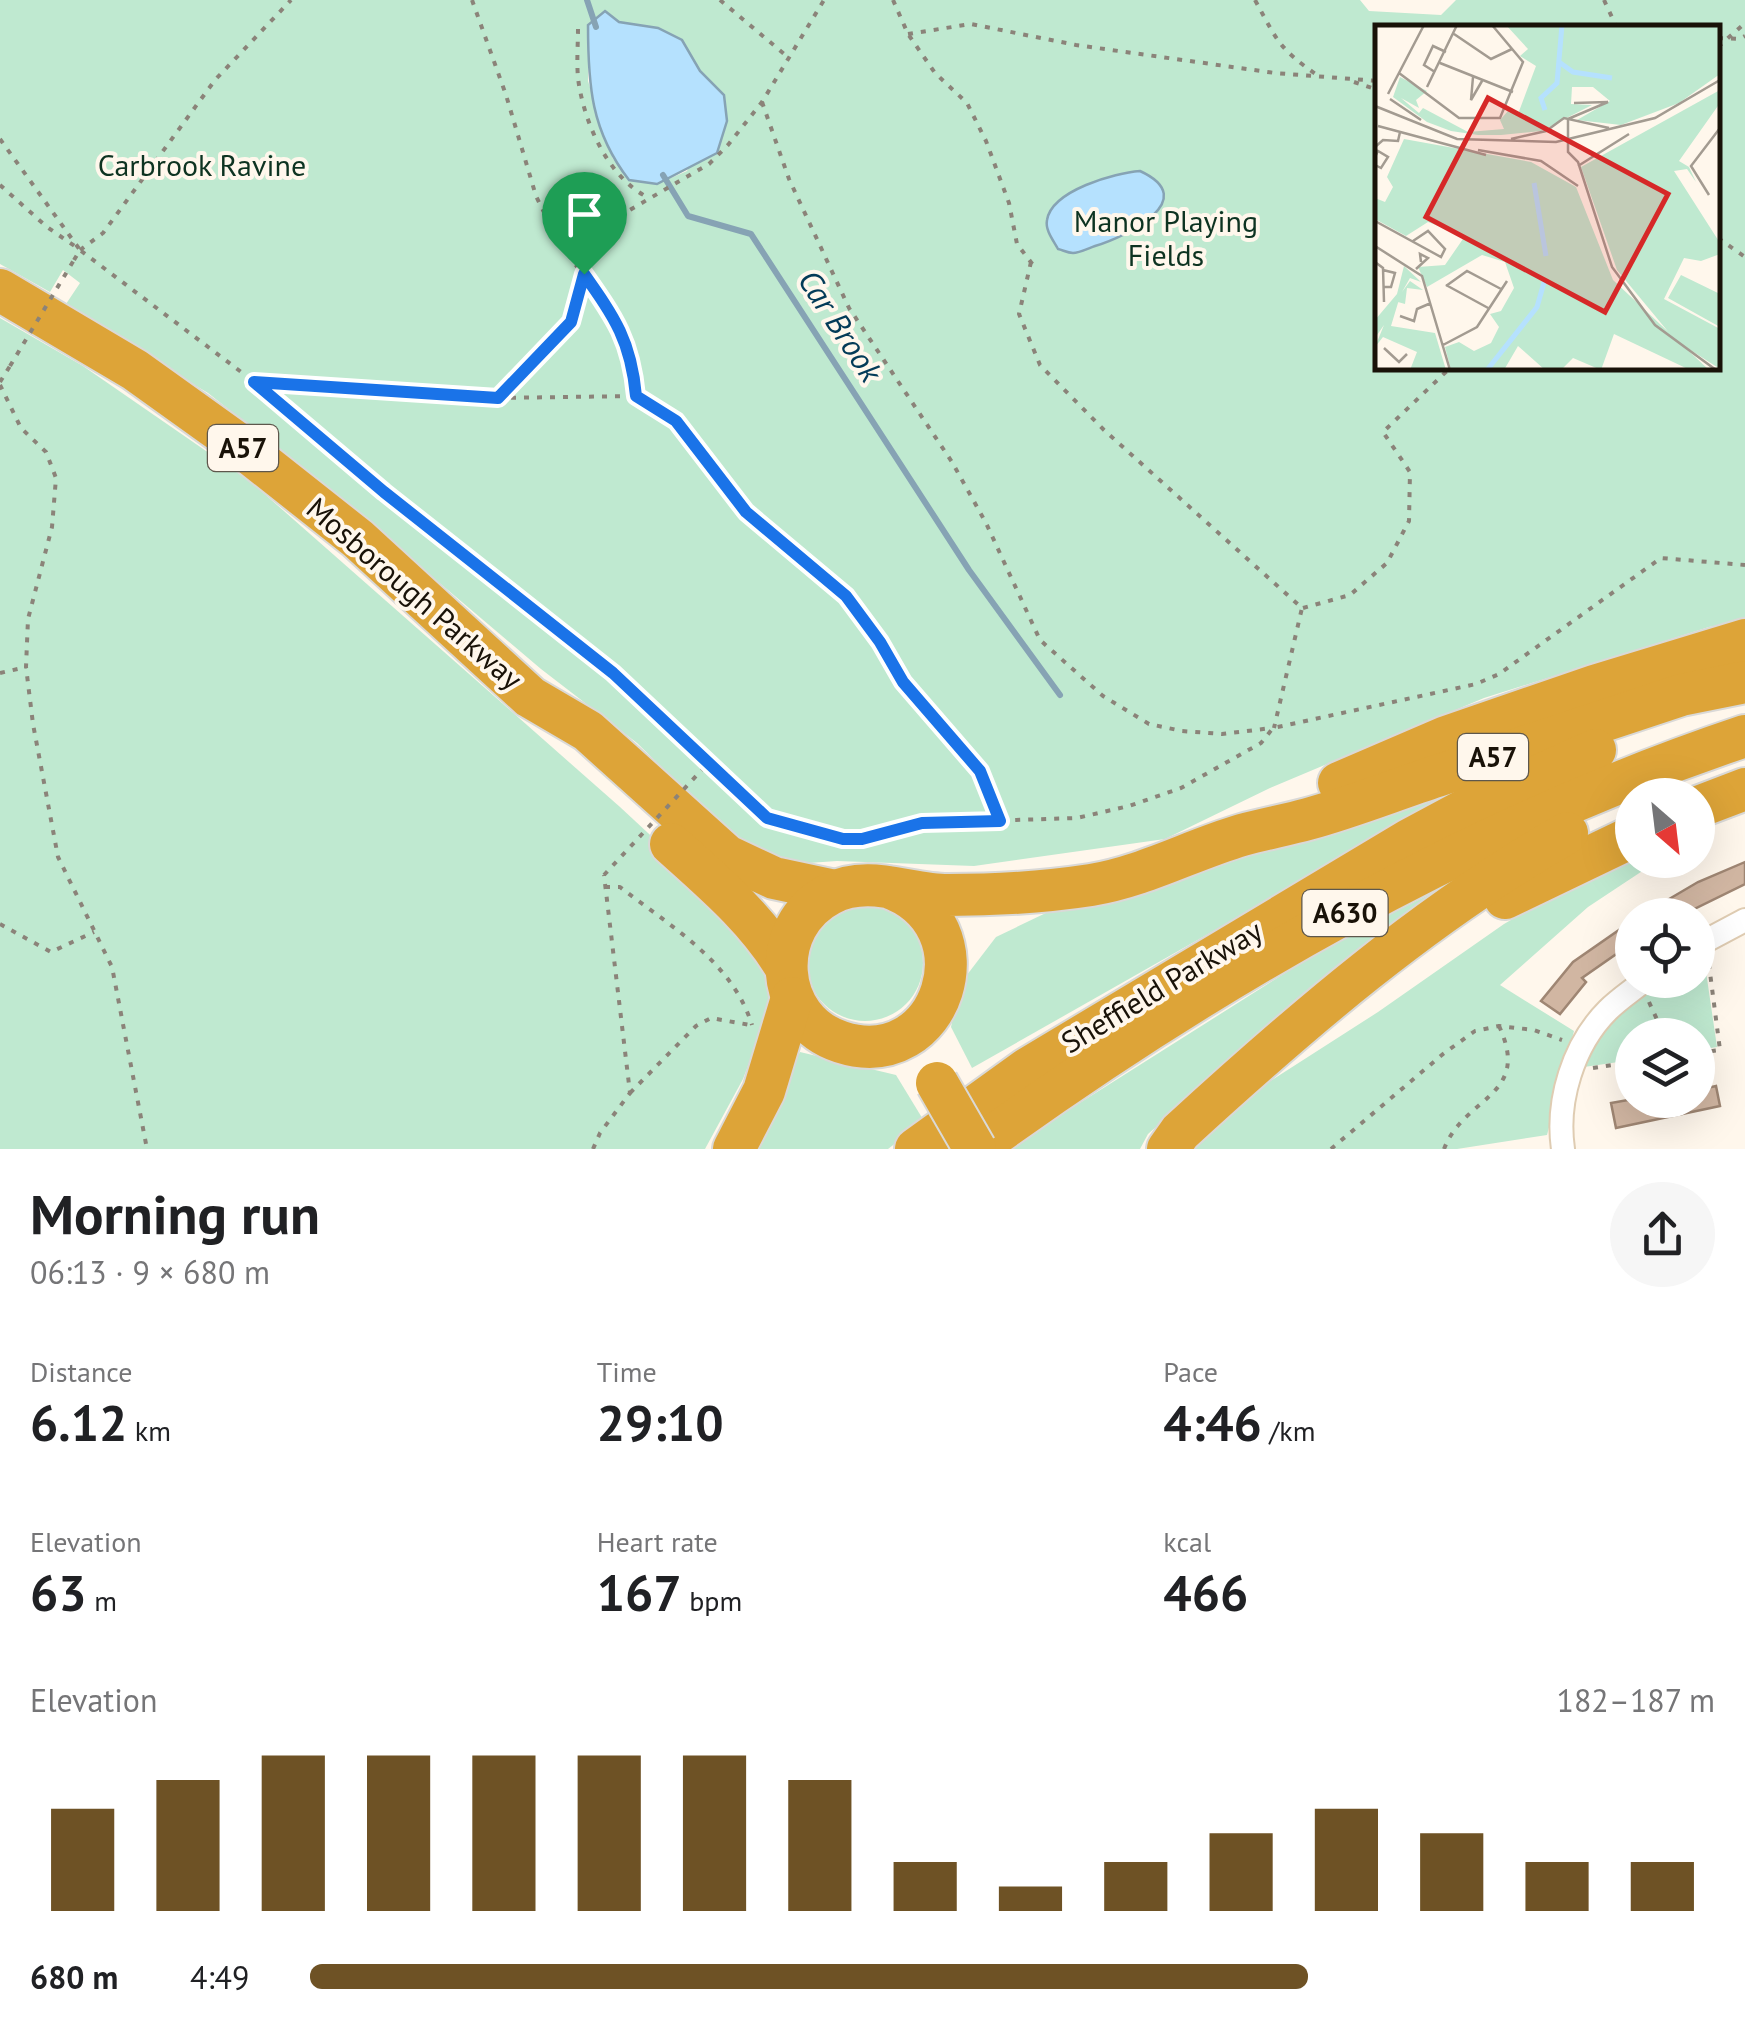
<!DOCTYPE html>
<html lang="en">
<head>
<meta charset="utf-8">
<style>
  :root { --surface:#fff; --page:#f6f6f6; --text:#202124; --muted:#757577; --accent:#6e5225 }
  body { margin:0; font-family:"PT Sans",sans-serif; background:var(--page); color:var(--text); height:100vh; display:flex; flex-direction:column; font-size:38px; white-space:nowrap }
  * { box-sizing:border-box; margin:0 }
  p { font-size:32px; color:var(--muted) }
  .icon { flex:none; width:55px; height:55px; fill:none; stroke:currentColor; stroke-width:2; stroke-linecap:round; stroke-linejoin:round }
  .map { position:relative; height:1149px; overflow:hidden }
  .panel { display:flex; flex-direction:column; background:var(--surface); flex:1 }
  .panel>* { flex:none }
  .needle { width:65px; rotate:152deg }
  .fabs { position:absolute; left:1615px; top:778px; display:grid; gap:20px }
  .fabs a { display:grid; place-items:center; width:100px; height:100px; border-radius:50%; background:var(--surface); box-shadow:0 10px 40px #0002; font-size:50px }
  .pin { position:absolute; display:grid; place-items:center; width:85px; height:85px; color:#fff; margin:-102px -42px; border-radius:50% 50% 50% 0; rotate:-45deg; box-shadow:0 0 10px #0007 }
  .pin .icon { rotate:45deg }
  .round { display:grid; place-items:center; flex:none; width:105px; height:105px; border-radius:52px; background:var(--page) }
  .summary { display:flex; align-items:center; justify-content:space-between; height:170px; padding:0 30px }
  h1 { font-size:55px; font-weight:800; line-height:75px }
  .stats { display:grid; grid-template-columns:repeat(3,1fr); gap:15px; height:170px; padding:10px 30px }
  .stats div { display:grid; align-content:center }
  .stats b { font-size:50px; font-weight:800 }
  .stats small { font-size:28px; font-weight:400 }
  .stats p { font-size:28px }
  .chart { height:280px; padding:20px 30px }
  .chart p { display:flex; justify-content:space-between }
  .chart svg { width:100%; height:180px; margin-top:10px; stroke:var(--accent); stroke-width:6 }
  ul { padding:0 30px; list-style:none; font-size:32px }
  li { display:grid; grid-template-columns:160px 120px 1fr; align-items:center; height:75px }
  li i { height:25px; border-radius:12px; background:var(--accent) }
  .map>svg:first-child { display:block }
</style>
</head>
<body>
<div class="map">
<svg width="1745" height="1149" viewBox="0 0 1745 1149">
  <rect width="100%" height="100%" fill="#fff7ec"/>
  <g fill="#bfe9d0" fill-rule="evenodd">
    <path d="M0,0H1360L1369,11L1441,15L1456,0H1745V620L1709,627L1484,698L1270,788L1165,839L974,866L837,861L794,864L729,833L637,743L541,669L318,480L208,393L64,307L80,283L63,270L50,292L0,264ZM605,11L619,22L682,40L700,71L724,95L687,171L657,184L613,159L588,81V25ZM1378,28H1718V368H1378Z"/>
    <path d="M0,318L83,366L251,482L620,807L718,898L764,960L772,1003L743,1079L705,1149H0Z"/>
    <path d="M1440,793L1441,802L972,1068L951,1027L960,984L996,937L1050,911Z"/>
    <path d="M1632,860H1659L1588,907L1500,985L1574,1031L1547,1135L1457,1149H1193L1216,1116L1378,1012L1504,924L1596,871Z"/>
    <path d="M1452,883L1277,1020L1148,1134L1140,1149H1007L1331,944Z"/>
    <circle cx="865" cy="963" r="58"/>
    <path d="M1703,951L1717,1047L1698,1050V1035H1632V1060L1584,1067L1608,1019L1654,980H1698V954Z"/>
    <path d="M800,1052L896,1075L924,1121L888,1149H748Z"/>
  </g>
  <g fill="#b5e1fe" stroke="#86a3b4" stroke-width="2.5">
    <path d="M605,11L619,22L658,28L682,40L700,71L724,95L727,121L717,153L657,184L629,180C591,131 588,85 588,25Z"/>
    <path d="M1140,171C1203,200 1125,237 1095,246C1089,248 1079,253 1073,253C1067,253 1063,250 1058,249C1053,240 1045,230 1047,220C1052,190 1115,173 1140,171Z"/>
  </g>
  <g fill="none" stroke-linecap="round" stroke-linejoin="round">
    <g stroke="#86a3b4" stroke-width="6">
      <path d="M587,0L596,27"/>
      <path d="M663,175L688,216L751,234L969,570L1060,695"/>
    </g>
  </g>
  <g fill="#d1b6a2" stroke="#9f8673" stroke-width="2.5">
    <path d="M1745,862V884L1682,915H1642L1698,882Z"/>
    <path d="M1632,921V943L1582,978L1586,982L1560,1014L1541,1001L1573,962Z"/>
    <path d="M1716,1086L1720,1106L1616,1128L1611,1103L1628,1100H1698V1090Z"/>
  </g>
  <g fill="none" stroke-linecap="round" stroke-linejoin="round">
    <g stroke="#dfccb2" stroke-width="26">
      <g id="street">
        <path d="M1698,945L1745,920"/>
        <path d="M1563,1149C1556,1101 1573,1045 1608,1010C1619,999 1633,990 1645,980"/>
      </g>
    </g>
    <g stroke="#dad9d7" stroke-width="46">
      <g id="highway">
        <path d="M0,290L135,370L234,441L358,539L530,697L588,731L727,856L774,878L835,891"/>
        <path d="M1339,783L1446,737L1594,686L1745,640"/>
        <path d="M1698,807L1745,789"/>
        <path d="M671,844C713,882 756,918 785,966"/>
        <path d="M888,887C992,924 943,1075 841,1042C773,1020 768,926 830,894C868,874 908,895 948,895C996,895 1045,892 1091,885C1145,876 1191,850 1242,835C1264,829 1286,825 1308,819C1352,807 1394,790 1437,776C1519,749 1600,722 1681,695L1745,682"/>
        <path d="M1505,898L1632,837"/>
        <path d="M734,1149L764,1091L792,998"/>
        <path d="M916,1149L1027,1069L1409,840L1476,804L1595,750"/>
        <path d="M975,1149C1207,980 1473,827 1745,736"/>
        <path d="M1168,1149L1180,1132C1300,1022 1425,914 1567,833"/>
      </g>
    </g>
    <g stroke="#8b8379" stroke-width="4" stroke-dasharray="5 8" stroke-linecap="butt">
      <path d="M472,0L506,95L536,196L557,239L620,326L633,366L635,396"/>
      <path d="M720,0L789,58"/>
      <path d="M893,0L908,34L935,73L967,103L986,141L1009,203L1017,244L1037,270"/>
      <path d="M1255,0C1277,40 1278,48 1317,75"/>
      <path d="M1604,0L1617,28"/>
      <path d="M578,29C578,47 576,67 579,85C586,127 609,177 647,197"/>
      <path d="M908,34L971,24L1076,45L1275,73L1378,81"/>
      <path d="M1718,38L1739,39L1745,36"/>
      <path d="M1718,47L1745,23"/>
      <path d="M1354,82L1378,90"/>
      <path d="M762,102L789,179L849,308L952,462L986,523L1040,640L1103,696L1149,724L1182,731L1222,734L1272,728"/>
      <path d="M0,139L80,250"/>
      <path d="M0,185L47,227L76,247"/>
      <path d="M1718,238L1745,257"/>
      <path d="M80,250L103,233L215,80L291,0"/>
      <path d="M74,260L80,250L257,384L384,491L613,673L767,818L781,823L843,839H862L922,823L1077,818L1129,806L1181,788L1261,743L1273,728L1476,684L1499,674L1661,558L1745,565"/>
      <path d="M1031,262L1019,314L1040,365L1104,430L1302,608L1274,728"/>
      <path d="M0,382L10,366"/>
      <path d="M254,382L498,398L571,322L584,274L600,237L621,215L709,164L728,145L762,102L824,0"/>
      <path d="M0,385L21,428L46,452L56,478L52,527L28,619L26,667L33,724L58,857L112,967L147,1149"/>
      <path d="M498,398L635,396L676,421L746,513L845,596L880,642L903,681L979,771L1000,821"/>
      <path d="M1303,608L1350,595L1387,563L1409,521L1410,472L1383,432L1450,368"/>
      <path d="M0,673L26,667"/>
      <path d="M605,887H620C671,927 732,961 752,1025"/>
      <path d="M0,924L51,952L94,932"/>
      <path d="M1649,1002L1664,1035"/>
      <path d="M1698,1053L1720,1050L1709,965"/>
      <path d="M1593,1068L1632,1062"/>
      <path d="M630,1093L696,1026L711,1018L750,1025"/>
      <path d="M593,1149L600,1133L630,1093L604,875"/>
      <path d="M1331,1149L1443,1054L1475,1031L1499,1026L1534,1030L1562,1040"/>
      <path d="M1444,1149C1464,1096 1532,1097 1499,1026"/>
    </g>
    <use href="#street" stroke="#fff" stroke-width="22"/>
    <use href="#highway" stroke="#dda438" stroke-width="42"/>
    <g stroke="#dad9d7" stroke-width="46" stroke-linecap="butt">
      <path id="highway-bridge" d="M937,1083L975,1149"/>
    </g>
    <g stroke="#8b8379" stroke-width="4" stroke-dasharray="5 8" stroke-linecap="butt">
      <path d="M10,366L74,260"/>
      <path d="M604,875L710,761"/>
    </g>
    <use href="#highway-bridge" stroke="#dda438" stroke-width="42"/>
  </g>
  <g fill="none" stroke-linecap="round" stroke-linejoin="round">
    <g stroke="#fff" stroke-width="20">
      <path id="route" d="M584,274C615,318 631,341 636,396L676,421L746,512L846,596L880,642L903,682L980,771L1000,821L922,823L862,839H843L767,818L613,673L384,492L254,382L498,398L571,322Z"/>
    </g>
    <use href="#route" stroke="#1a73e8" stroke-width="12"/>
  </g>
  <g text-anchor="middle" stroke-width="8" stroke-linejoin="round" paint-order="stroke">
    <g fill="#fff7ec" stroke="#5e574c" stroke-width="2.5">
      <rect x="208" y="425" width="70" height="46" rx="8"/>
      <rect x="1458" y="734" width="70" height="46" rx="8"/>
      <rect x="1302.5" y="890" width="85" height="46" rx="8"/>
    </g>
    <g font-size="28" font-weight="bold" fill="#191208">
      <text x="243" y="458">A57</text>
      <text x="1493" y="767">A57</text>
      <text x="1345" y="923">A630</text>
    </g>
    <g font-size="30" fill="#0d3321" stroke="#fff7ec">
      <text x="202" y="176">Carbrook Ravine</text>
      <text x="1166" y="232">Manor Playing<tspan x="1166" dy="34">Fields</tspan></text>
    </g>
    <g font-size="30" fill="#191208" stroke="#fff7ec">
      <text transform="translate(414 594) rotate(41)" y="10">Mosborough Parkway</text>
      <text transform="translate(1162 987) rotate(-31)" y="10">Sheffield Parkway</text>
    </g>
    <g font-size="32" font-style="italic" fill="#033b58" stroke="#fff7ec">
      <text transform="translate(840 326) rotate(57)" y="11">Car Brook</text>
    </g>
  </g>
  <g transform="translate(1375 25)">
    <rect width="345" height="345" fill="#fff7ec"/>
    <path d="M131,0H339L345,4V49L304,78L246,100L202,95L235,76L218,62H197L196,79L217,80L166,106L126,110H103L76,106L52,97L18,72L25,52L52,66L41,75L44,83L26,73L44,88L48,83L93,107L129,104L125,95L133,86L143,89L161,41L145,31L153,24ZM345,65V78L304,136L314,142L321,157L312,144L299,146L345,218V229L326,236L309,233L289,274L345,304V344L300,315L242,245L206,142ZM29,114L156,137L201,162L238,255L334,345H315L239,309L226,345L198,333L186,345H170L143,321L129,345H76L70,322L84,317L99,326L116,318L124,302L115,289L126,286L139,263L130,237L107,230L52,262L43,242L70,240L90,211L53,197L31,211L0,194V173L10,177L18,162L12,152ZM29,241L46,257L35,253L27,267L35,256L48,265L32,263L30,279L23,277L26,268L16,301L60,308L71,345H35L42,327L8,312L0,322L9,300L0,313V295L22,269ZM306,250L345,269V302L293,273Z" fill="#bfe9d0"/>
    <path fill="none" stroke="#b5e1fe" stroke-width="5" d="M184,37L198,47L237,53M170,85L166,73L182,58L187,0M159,158L171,231M112,345L162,282L170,254"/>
    <path fill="none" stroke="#a39b91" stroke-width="2.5" d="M79,9L116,34L137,24M65,38L138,67M60,47L49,40L58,21L71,27M24,48L84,93H125L148,37L117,0M98,52L96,75L107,56M52,62L82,0M13,69L49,0M15,74L46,95M0,81L82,114L181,117L280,93L345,55M193,94L233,77L199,78M193,94V127L203,137L237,242L280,300L341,345M3,101L111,130M136,114L171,106L189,93L234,103M0,122L8,115L23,116L25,107M103,125L166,136L203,161M0,132L3,126L13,132L6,143L0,140M203,141L254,109M334,170L316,141L345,103M0,196L66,232L70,224L53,206L38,216M0,221L47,251L75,345M0,237L8,243L9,277M41,244L53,233L45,229L46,237M71,260L115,284M71,261L92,246L126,264M8,262H16L20,248L8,245M25,291L39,296L42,284L56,278M68,320L102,302L132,256M9,323L24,337L32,329"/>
    <path fill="#d62828" fill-opacity="0.15" stroke="#d62828" stroke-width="5" d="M113,73L293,169L230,287L51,192Z"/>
    <rect width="345" height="345" fill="none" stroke="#191208" stroke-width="5"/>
  </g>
</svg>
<div class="fabs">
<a><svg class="needle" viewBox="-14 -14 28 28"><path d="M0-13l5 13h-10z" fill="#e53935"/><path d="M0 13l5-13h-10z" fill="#757577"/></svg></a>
<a><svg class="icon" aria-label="locate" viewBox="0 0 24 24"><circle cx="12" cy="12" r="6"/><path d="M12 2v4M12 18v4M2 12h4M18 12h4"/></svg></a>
<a><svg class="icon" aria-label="layers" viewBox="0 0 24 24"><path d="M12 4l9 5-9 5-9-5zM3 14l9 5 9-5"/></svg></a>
</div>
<div class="pin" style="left:584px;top:274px;background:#1e9e55"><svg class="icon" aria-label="arrive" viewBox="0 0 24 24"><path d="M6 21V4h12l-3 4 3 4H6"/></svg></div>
</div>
<section class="panel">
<div class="summary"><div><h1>Morning run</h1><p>06:13 · 9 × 680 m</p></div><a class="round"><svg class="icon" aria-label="share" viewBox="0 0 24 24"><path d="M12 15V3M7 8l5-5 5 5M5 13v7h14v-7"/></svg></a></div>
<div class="stats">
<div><p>Distance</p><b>6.12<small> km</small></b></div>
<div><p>Time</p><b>29:10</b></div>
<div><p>Pace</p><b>4:46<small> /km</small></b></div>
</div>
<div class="stats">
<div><p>Elevation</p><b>63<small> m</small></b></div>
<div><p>Heart rate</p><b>167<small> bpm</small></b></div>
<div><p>kcal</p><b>466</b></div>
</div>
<div class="chart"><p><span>Elevation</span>182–187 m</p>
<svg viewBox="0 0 160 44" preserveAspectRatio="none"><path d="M5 44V19M15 44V12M25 44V6M35 44V6M45 44V6M55 44V6M65 44V6M75 44V12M85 44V32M95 44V38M105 44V32M115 44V25M125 44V19M135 44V25M145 44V32M155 44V32"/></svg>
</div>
<ul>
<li><b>680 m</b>4:49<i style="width:71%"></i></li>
</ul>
</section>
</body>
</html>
